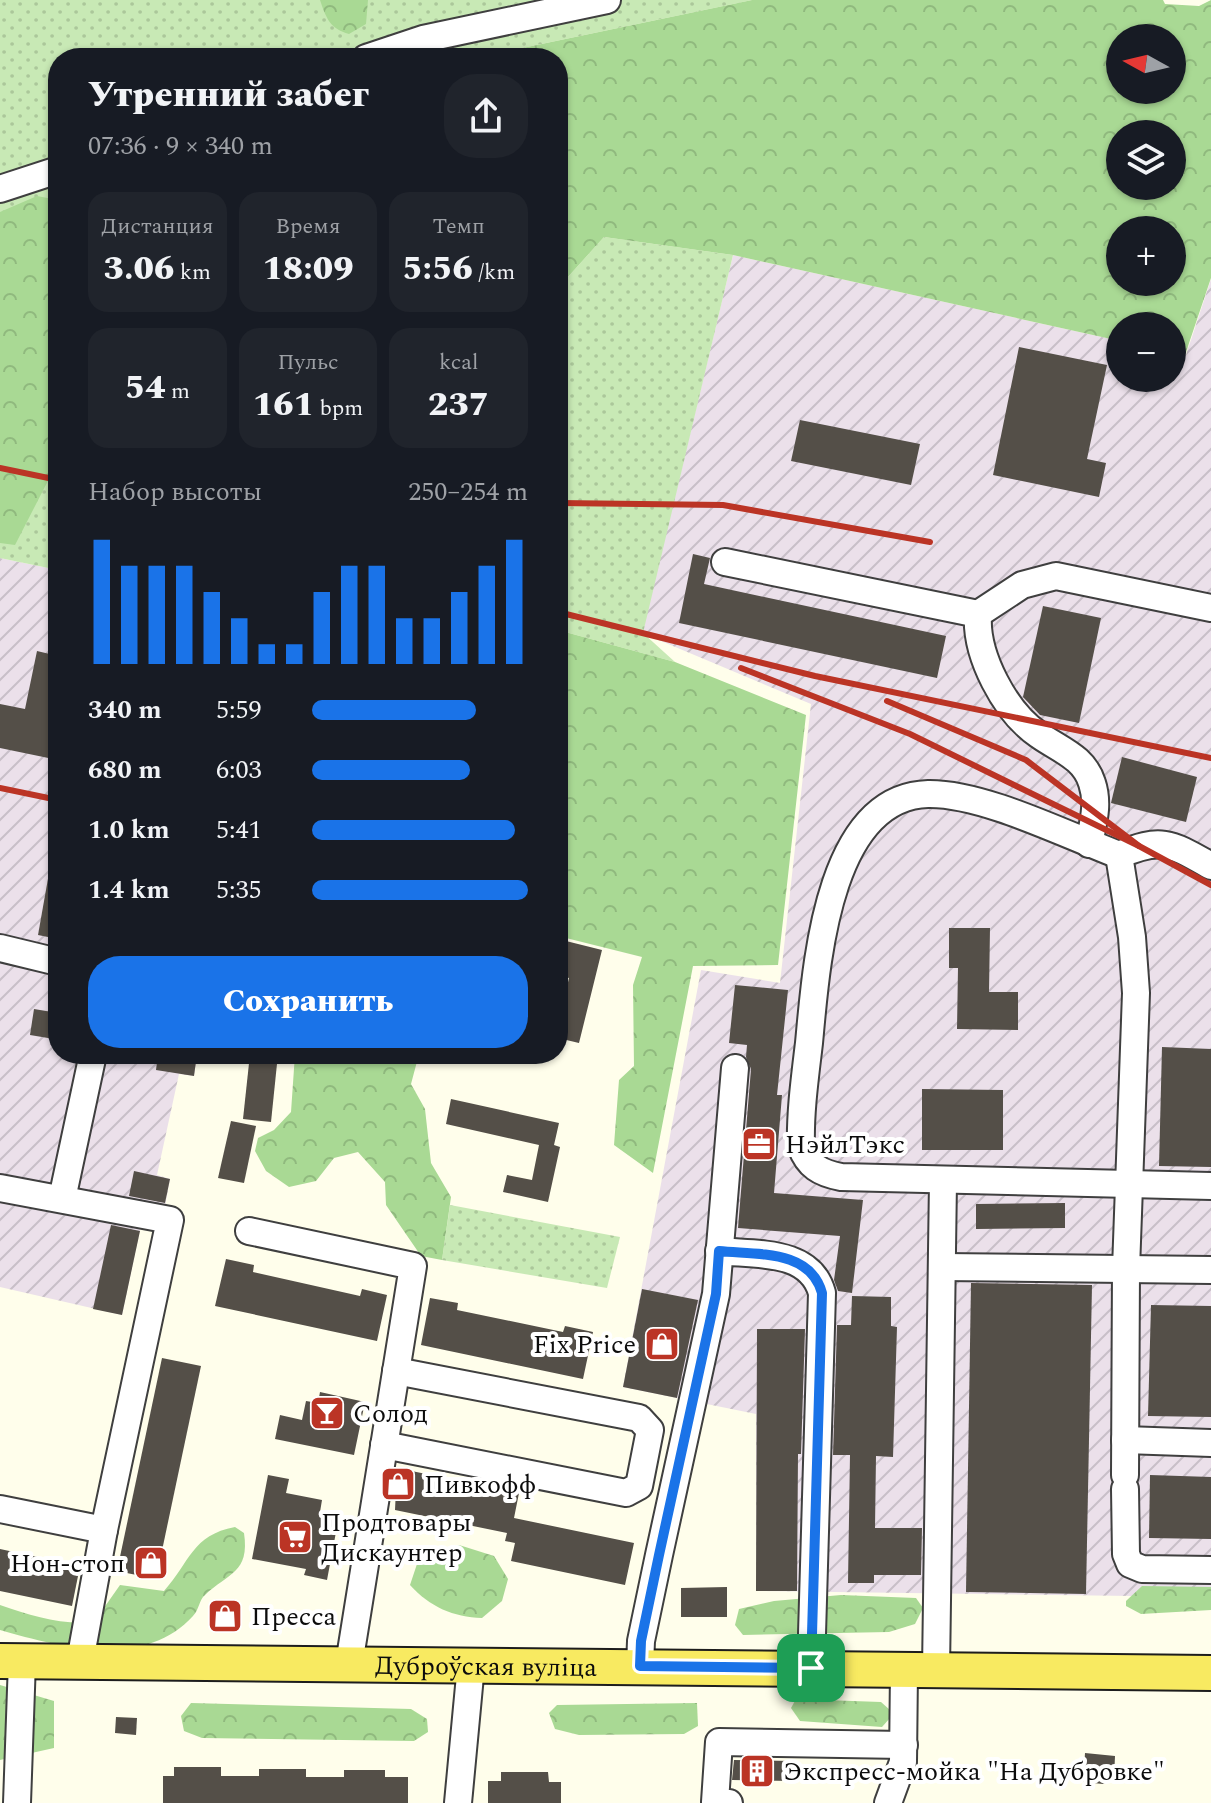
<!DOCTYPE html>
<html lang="ru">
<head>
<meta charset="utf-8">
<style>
  :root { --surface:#171b24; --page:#20242c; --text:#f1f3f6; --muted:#9ea1a6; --accent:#1a73e8 }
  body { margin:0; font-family:Spectral,serif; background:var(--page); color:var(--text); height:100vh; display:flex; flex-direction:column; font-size:30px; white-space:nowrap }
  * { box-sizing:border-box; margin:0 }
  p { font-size:26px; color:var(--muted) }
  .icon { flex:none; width:44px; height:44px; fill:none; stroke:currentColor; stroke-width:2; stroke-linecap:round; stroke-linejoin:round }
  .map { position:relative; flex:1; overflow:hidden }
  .details { position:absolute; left:48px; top:48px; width:520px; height:1016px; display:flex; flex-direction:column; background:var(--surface); border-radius:32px; box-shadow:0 2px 6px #0004 }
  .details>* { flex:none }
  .needle { width:52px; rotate:278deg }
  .tools { position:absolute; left:1106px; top:24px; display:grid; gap:16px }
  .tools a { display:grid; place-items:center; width:80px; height:80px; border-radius:50%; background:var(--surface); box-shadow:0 2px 6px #0004; font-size:40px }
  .pin { position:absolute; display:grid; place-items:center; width:68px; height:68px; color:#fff; margin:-34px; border-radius:16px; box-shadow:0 4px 12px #0006 }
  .round { display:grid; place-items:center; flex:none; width:84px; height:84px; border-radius:32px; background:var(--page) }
  .head { display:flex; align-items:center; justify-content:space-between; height:136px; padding:0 40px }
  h1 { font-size:36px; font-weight:800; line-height:60px }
  .stats { display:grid; grid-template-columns:repeat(3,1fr); gap:12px; height:136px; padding:8px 40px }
  .stats div { display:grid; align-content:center; border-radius:20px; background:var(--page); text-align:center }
  .stats b { font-size:34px; font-weight:800 }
  .stats small { font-size:22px; font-weight:400 }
  .stats p { font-size:22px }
  .chart { height:224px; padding:16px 40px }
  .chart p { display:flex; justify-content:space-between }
  .chart svg { width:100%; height:144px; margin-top:8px; stroke:var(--accent); stroke-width:6 }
  .button { display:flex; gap:16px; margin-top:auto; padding:16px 40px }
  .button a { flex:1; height:92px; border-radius:32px; background:var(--accent); color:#fff; font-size:32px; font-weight:800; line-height:92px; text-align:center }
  ul { padding:0 40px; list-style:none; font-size:26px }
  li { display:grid; grid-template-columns:128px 96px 1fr; align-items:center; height:60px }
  li i { height:20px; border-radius:10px; background:var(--accent) }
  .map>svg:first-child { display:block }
</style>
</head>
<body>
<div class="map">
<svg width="1211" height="1803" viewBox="0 0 1211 1803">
  <defs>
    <pattern id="industrial-furrows" width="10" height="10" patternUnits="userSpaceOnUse" patternTransform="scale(2)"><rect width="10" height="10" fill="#ebe0ea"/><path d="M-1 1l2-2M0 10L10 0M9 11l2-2" fill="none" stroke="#c8bfc8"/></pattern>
    <pattern id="green-dots" width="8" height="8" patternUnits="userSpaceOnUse" patternTransform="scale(2)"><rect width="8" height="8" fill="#c8e9b5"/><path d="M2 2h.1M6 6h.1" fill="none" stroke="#abc79a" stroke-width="1.8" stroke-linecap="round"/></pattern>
    <pattern id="forest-crowns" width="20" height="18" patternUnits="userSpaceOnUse" patternTransform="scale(2)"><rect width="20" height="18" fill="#a9d994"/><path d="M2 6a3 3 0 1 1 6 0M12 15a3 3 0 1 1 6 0" fill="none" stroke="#90b97e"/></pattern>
  </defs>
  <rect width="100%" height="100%" fill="#fffeeb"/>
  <g fill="url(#industrial-furrows)">
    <path d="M733,255L1120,341V378H1172V352L1186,355L1211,279V1597L756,1591V1414L623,1387L701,970L780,983L811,704L642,633Z"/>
    <path d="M0,558L58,570V1054H197L194,1076L179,1074L157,1175L170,1179L165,1206L141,1225L122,1315L0,1287Z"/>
  </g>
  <g fill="url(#green-dots)">
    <path d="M0,0H752L475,58H58V570L0,558Z"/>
    <path d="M604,237L733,255L643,633L675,662L558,630V288Z"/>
    <path d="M450,1205L620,1237L607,1288L442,1260Z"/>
  </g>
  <g fill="url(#forest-crowns)" fill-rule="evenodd">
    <path d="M320,0H368L366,24L349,34C330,29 326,18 320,0Z"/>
    <path d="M752,0H1163L1165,4L1199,6L1211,0V278L1185,355L1172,352V326H1120V341L733,255L604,237L558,288V58H475ZM1120,38H1172V90H1120ZM1120,134H1172V186H1120ZM1120,230H1172V282H1120Z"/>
    <path d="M37,196L58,200V472L53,471L15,545L0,543V212Z"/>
    <path d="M558,630L675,662L806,715L778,965L693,966L653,1173L614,1145L619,1080L634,1066L633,985L642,957L558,936Z"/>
    <path d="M295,1054H419L411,1084L425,1109L431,1163L451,1197L442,1260L421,1256L386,1205L385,1182L358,1152L334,1158L316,1181L289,1187L266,1171L255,1151L258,1138L274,1130L291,1112Z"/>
    <path d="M235,1527L244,1533C250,1573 228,1573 205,1595C199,1600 199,1610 193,1616C144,1670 60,1647 0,1630V1605C32,1616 60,1625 94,1622L120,1585L164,1591C190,1562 192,1535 235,1527Z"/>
    <path d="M459,1545L494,1556L508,1579L502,1601L482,1618C453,1617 430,1607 410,1585L420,1555Z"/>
    <path d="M1142,1586L1211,1587V1610L1141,1614L1126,1606V1601Z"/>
    <path d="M841,1595L916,1598L923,1608L915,1624L889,1632L743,1635L735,1625L739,1609L774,1601Z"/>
    <path d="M0,1685L54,1701V1748L0,1760Z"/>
    <path d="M796,1699L881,1702L890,1710V1718L882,1727L800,1721L791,1708Z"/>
    <path d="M191,1703L411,1709L427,1719L428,1732L414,1741L202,1738L184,1731L181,1716Z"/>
    <path d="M697,1703L698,1726L684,1734L579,1735L555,1729L549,1713L557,1705Z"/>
  </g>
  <g fill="#544f48">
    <path d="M1019,347L1107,365L1087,459L1106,463L1099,497L993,475Z"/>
    <path d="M800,420L920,444L911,485L791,461Z"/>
    <path d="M693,554L710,558L704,584L946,636L937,678L679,623Z"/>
    <path d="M1043,606L1101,618L1079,723L1040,715L1023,697Z"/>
    <path d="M37,651L58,656V760L0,748V704L25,709Z"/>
    <path d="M1122,757L1197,777L1186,822L1111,803Z"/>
    <path d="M49,873L58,874V939L38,935Z"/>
    <path d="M949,928H990L989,992H1018V1030L957,1029L958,968H949Z"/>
    <path d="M558,939L602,950L579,1043L558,1038V1011L561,1012L569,978L558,975Z"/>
    <path d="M735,985L788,990L777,1095H782L774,1193L863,1200L852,1293L838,1291L834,1280L840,1236L738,1228L751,1069L746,1057L747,1045L729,1043Z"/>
    <path d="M34,1009L58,1013L54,1039L30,1035Z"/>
    <path d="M1162,1047L1211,1049V1167L1159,1166Z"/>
    <path d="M158,1054H197L194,1076L156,1070Z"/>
    <path d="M250,1054H278L271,1122L243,1119Z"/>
    <path d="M922,1089L1003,1090V1150H922Z"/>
    <path d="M451,1099L559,1123L554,1145L560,1147L548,1202L503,1192L507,1175L532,1180L539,1145L446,1124Z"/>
    <path d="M231,1121L256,1126L244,1183L218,1178Z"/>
    <path d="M134,1171L170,1179L165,1203L129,1196Z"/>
    <path d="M1065,1203V1228L976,1229V1204Z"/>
    <path d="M111,1225L140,1231L122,1315L93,1309Z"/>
    <path d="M226,1259L254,1265L253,1272L360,1296L362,1289L387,1295L377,1341L215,1306Z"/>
    <path d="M971,1283L1092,1285L1086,1594L966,1592Z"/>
    <path d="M642,1289L698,1300L677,1398L623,1387Z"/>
    <path d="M852,1296L891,1297V1326L897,1327L893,1457L876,1456L875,1528H922L921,1575H874V1583H848L850,1455H833L837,1325H851Z"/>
    <path d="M430,1298L458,1303L457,1310L563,1332L565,1326L593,1332L583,1379L421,1345Z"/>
    <path d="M1151,1305L1211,1306V1417L1148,1416Z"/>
    <path d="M757,1329H805L801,1454H798L797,1591H756Z"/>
    <path d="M162,1358L201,1366L156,1579L117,1571Z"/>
    <path d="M320,1392L365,1402L354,1455L275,1439L280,1415L302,1420L306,1401L318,1403Z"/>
    <path d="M397,1468L519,1493L514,1518L634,1543L625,1585L511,1561L515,1543L505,1541L507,1533L395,1510Z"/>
    <path d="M268,1475L289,1479L286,1493L322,1500L320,1512L339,1516L327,1580L304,1575L306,1569L252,1559Z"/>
    <path d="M1150,1475L1211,1477V1539L1149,1538Z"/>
    <path d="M0,1549L80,1566L72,1606L0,1591Z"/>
    <path d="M727,1587V1617H681V1588Z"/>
    <path d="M116,1717L137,1718L136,1735L115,1733Z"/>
    <path d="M1085,1753L1115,1756L1114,1778L1103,1784L1083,1782Z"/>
    <path d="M734,1760L793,1761L792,1781L732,1780Z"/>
    <path d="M174,1767H221V1776H259V1769H306V1777H344V1770H385V1777H408V1803H163V1776H174Z"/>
    <path d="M501,1772H548L549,1782H561V1803H488V1781H501Z"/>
  </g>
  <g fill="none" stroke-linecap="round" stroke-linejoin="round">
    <g stroke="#3f3f3f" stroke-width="30">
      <g id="minor">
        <path d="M366,58L423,39L607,0"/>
        <path d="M0,189L58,170"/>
        <path d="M725,562L978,614C975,655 1005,712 1039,735C1060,750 1084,757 1092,783C1099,804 1093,823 1089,844"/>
        <path d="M978,614L1022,585L1056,576L1211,608"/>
        <path d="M1119,855C1066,835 983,793 928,794C826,797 816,970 809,1043C805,1077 800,1112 801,1146C808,1166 820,1173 841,1177L1211,1186"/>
        <path d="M0,948L58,962"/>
        <path d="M0,1188L170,1220L104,1530L80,1661"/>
        <path d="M62,1199L93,1054"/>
        <path d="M249,1231L413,1266L349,1664"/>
        <path d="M719,1251C756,1255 810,1249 822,1293L811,1668"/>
        <path d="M942,1267L1211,1270"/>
        <path d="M1125,1440L1211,1443"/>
        <path d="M384,1445L626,1493L639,1486L650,1430L639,1418L396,1371"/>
        <path d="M1125,1475L1126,1269L1136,993L1132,937L1119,855C1162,836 1172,844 1211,866"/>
        <path d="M1125,1489L1126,1554L1130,1564L1142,1569L1211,1570"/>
        <path d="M0,1509L104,1530"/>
        <path d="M640,1666L641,1641L659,1555L716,1294L735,1068"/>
        <path d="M936,1670L943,1181"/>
        <path d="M17,1803L22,1661"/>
        <path d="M458,1803L471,1665"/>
        <path d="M729,1803L715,1802L719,1742L904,1745"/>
        <path d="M888,1803L903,1762L904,1670"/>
      </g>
    </g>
    <g stroke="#1d1d1d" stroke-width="38">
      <g id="major">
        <path id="s1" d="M0,1661L1211,1673"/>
      </g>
    </g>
    <use href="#minor" stroke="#fff" stroke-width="26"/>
    <use href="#major" stroke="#f8ea61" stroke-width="34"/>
    <g stroke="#bb3425" stroke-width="6">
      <path d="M0,468L58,480"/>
      <path d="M558,503L723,505L930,542"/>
      <path d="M558,612L815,676L1211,758"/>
      <path d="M741,668L910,734L1139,846"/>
      <path d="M887,701L1026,760L1139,846L1211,885"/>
      <path d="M0,788L58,800"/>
    </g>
  </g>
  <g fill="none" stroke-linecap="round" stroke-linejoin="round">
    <g stroke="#fff" stroke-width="16">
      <path id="route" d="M719,1251C756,1255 810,1249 822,1293L811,1668L640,1666L641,1641L659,1555L716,1294Z"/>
    </g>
    <use href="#route" stroke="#1a73e8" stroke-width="10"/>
  </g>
  <defs>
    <g id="office-square" transform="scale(1.8)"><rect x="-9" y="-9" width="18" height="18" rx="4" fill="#bb3425" stroke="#fff"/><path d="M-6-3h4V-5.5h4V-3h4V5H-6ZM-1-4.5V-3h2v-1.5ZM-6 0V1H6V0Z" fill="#fff"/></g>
    <g id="shop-square" transform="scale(1.8)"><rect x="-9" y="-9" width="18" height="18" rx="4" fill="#bb3425" stroke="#fff"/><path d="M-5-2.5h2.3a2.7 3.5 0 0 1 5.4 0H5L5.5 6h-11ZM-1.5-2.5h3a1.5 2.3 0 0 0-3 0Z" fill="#fff"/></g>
    <g id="bar-square" transform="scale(1.8)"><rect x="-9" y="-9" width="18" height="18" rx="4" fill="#bb3425" stroke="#fff"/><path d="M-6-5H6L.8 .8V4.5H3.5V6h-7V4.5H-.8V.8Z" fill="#fff"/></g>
    <g id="supermarket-square" transform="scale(1.8)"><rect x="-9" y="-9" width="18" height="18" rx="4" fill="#bb3425" stroke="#fff"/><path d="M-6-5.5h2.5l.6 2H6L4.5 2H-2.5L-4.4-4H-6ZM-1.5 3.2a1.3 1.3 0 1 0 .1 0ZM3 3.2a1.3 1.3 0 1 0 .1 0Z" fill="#fff"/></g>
    <g id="building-square" transform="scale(1.8)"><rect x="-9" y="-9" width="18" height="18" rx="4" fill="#bb3425" stroke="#fff"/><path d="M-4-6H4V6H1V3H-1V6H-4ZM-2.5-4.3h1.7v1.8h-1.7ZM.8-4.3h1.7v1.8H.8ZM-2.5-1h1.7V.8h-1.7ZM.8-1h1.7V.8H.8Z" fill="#fff"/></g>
  </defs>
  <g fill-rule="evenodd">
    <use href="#office-square" x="759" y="1144"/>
    <use href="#shop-square" x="662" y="1344"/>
    <use href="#bar-square" x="327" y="1413"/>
    <use href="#shop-square" x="398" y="1484"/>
    <use href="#supermarket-square" x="295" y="1537"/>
    <use href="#shop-square" x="151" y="1563"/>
    <use href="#shop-square" x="225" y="1616"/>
    <use href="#building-square" x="757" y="1771"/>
  </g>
  <g text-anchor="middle" stroke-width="8" stroke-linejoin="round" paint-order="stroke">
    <g font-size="26" fill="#0c0c0c" stroke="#fff" text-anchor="start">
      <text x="785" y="1153">НэйлТэкс</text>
      <text x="636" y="1353" text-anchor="end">Fix Price</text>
      <text x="353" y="1422">Солод</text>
      <text x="424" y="1493">Пивкофф</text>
      <text x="321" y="1531">Продтовары<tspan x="321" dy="30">Дискаунтер</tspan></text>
      <text x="125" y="1572" text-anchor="end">Нон-стоп</text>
      <text x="251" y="1625">Пресса</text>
      <text x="783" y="1780">Экспресс-мойка "На Дубровке"</text>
    </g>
    <g font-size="26" fill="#0c0c0c" stroke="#fff">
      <text dy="9" stroke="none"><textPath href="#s1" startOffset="486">Дуброўская вуліца</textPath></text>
    </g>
  </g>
</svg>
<div class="tools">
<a><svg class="needle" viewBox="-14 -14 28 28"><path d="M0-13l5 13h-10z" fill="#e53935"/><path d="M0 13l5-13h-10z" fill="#9ea1a6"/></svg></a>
<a><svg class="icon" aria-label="layers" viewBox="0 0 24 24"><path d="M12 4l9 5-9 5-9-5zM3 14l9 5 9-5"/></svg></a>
<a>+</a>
<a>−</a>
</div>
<div class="pin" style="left:811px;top:1668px;background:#1e9e55"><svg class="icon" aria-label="arrive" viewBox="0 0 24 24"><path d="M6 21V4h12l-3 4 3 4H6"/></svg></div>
<section class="details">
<div class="head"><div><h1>Утренний забег</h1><p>07:36 · 9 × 340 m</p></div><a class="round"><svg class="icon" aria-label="share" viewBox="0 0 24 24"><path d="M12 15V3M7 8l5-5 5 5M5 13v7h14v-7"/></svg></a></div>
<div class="stats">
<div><p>Дистанция</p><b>3.06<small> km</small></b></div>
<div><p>Время</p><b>18:09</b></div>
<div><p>Темп</p><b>5:56<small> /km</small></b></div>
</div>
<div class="stats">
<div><b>54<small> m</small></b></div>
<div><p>Пульс</p><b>161<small> bpm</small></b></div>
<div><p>kcal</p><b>237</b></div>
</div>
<div class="chart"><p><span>Набор высоты</span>250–254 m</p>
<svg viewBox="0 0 160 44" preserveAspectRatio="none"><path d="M5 44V6M15 44V14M25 44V14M35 44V14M45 44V22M55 44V30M65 44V38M75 44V38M85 44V22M95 44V14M105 44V14M115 44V30M125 44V30M135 44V22M145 44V14M155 44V6"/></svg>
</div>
<ul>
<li><b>340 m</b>5:59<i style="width:76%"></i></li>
<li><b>680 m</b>6:03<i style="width:73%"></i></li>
<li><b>1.0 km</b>5:41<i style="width:94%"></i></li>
<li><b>1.4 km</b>5:35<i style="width:100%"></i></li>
</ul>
<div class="button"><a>Сохранить</a></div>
</section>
</div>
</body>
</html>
